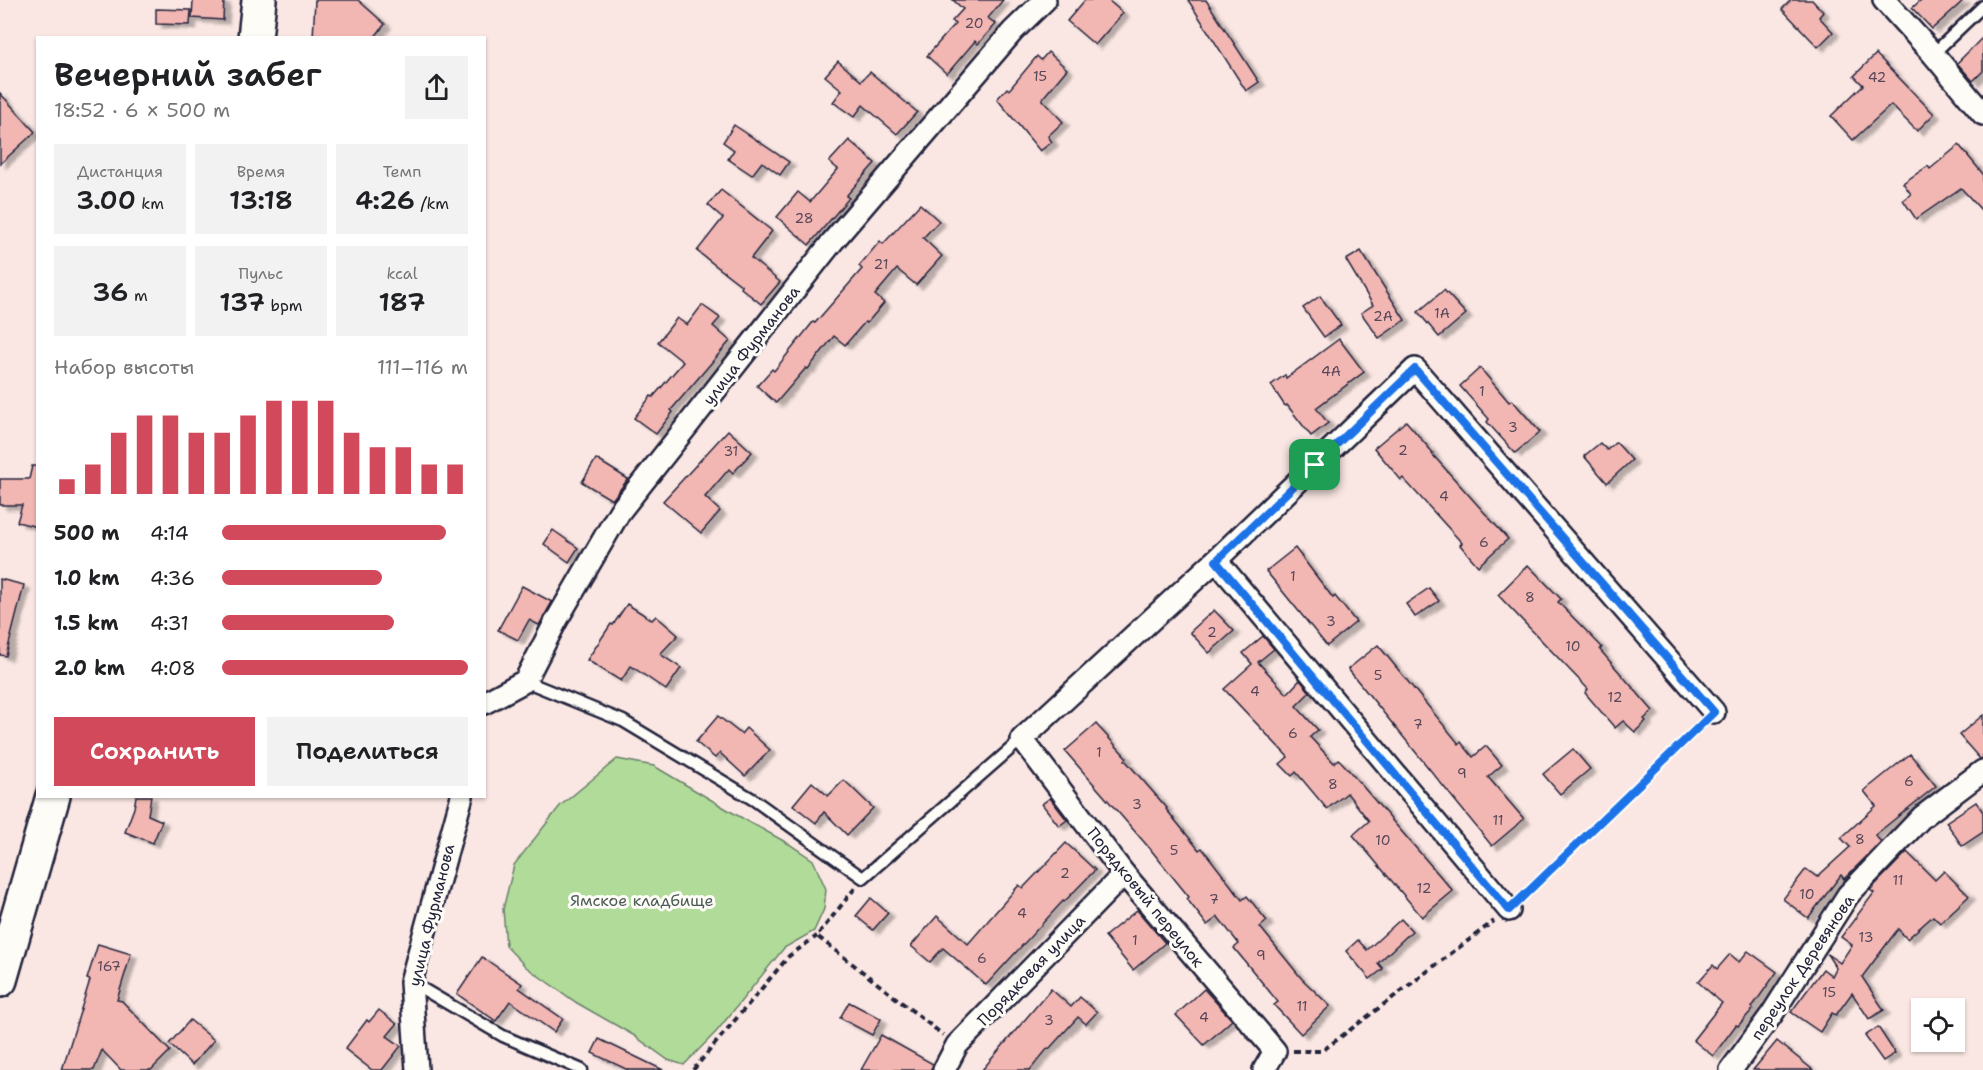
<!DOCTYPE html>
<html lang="ru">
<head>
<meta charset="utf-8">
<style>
  :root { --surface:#fff; --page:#f2f2f2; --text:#202124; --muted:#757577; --accent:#d1495b }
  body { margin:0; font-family:"Shantell Sans",sans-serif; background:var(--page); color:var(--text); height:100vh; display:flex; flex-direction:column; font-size:22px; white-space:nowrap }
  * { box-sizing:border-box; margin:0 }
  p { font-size:20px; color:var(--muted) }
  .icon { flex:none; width:33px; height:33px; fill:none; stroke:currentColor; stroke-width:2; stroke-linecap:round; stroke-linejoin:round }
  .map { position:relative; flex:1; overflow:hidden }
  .side { position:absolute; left:36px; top:36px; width:450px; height:762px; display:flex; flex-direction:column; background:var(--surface); border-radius:0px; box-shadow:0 2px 4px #0004 }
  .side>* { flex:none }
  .controls { position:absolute; left:1911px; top:998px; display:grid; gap:12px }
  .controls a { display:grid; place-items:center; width:54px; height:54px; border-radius:0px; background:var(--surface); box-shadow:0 2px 4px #0004; font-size:30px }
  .pin { position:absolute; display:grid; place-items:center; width:51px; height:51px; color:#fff; margin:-26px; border-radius:12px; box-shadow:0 3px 9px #0006 }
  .round { display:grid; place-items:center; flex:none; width:63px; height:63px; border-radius:0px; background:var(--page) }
  .overview { display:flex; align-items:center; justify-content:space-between; height:102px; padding:0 18px }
  h1 { font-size:33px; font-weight:600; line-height:45px }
  .metrics { display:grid; grid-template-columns:repeat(3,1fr); gap:9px; height:102px; padding:6px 18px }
  .metrics div { display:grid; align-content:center; border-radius:0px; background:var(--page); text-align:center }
  .metrics b { font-size:26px; font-weight:600 }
  .metrics small { font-size:16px; font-weight:400 }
  .metrics p { font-size:16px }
  .chart { height:168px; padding:12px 18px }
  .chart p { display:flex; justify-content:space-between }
  .chart svg { width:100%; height:108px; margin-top:6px; stroke:var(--accent); stroke-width:6 }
  .cta { display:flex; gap:12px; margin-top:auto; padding:12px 18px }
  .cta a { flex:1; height:69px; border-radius:0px; background:var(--accent); color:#fff; font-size:24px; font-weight:600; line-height:69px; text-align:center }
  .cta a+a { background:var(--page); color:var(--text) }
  ul { padding:0 18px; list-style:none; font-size:20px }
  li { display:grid; grid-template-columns:96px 72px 1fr; align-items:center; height:45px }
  li i { height:15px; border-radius:8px; background:var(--accent) }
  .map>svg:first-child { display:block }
</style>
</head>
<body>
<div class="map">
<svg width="1983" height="1070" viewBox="0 0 1983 1070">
  <defs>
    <filter id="shadow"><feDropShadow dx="6" dy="4" stdDeviation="1.5" flood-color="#0004"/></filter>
  </defs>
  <rect width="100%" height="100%" fill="#fae7e3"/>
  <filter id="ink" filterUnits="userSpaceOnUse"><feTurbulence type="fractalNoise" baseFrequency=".0167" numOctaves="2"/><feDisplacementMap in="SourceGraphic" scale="12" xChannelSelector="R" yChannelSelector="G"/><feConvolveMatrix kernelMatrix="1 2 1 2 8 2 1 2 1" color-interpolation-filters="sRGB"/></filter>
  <g filter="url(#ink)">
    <path fill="#b0db99" stroke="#697e6a" stroke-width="1.5" d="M617,759L654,766L735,814L789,844L813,860L826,889L824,909L814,931L784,948L717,1031L684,1065L668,1060L633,1035L577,1003L526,967L506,946L503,909L514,865L560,806Z"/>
    <g fill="#f2b6b3" stroke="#22223b" stroke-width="1.5" filter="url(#shadow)">
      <path d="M193,0H224L223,20L192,18Z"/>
      <path d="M315,0H358L385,24L374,38H313Z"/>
      <path d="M953,0H1003L988,18L996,24L978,44L975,41L947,74L927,56L955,24L952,21L963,9Z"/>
      <path d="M1085,0H1108L1123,13L1095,45L1067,21Z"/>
      <path d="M1188,0H1206L1259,82L1246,91Z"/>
      <path d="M1791,0H1812L1823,12L1819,17L1833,32L1818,47L1782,9Z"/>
      <path d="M1921,0H1964L1932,29L1912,8Z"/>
      <path d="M156,9L191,10L190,25L156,24Z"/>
      <path d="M1983,37V71L1973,81L1957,63Z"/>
      <path d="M1048,52L1067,69L1042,99L1063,122L1048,136L1052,142L1040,151L997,99L1007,88L1009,90L1037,56L1041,60Z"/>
      <path d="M1876,54L1934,114L1917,131L1891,105L1853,140L1831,116L1863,85L1854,76Z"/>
      <path d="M838,61L861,81L870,72L917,112L897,134L863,105L854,117L833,102L842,90L825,76Z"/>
      <path d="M0,93L35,132L0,164Z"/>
      <path d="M734,125L789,162L780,175L762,162L752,175L728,159L734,150L723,142Z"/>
      <path d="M849,140L875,163L846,196L849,198L809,245L777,217L798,192L810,202L838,169L829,162Z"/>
      <path d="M1959,145L1983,174V212L1961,188L1916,219L1903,200L1911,194L1903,183L1928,166L1930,169Z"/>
      <path d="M721,190L772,231L751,258L780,282L761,304L741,288L742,286L697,251L723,218L708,205Z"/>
      <path d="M920,204L939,221L923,238L942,256L916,285L897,269L875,295L884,303L867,323L865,322L845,345L834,336L808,369L806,368L776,403L757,386L772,369L774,371L813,322L815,323L862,269L859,266L880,241L883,244Z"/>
      <path d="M1361,251L1405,320L1379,338L1361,313L1373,305L1346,260Z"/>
      <path d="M1444,290L1466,314L1439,337L1418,312Z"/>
      <path d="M1320,296L1341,325L1324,337L1303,308Z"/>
      <path d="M702,305L720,318L713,326L730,341L671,410L673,412L656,434L634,418L651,396L653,397L683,362L658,342L677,318L687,325Z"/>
      <path d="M1339,339L1364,372L1316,408L1328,423L1311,436L1287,405L1285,406L1271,385L1285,375L1286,378Z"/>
      <path d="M1480,368L1509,402L1512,400L1540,432L1515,453L1487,422L1489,419L1460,386Z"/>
      <path d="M1406,421L1433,453L1432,454L1508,539L1478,566L1460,545L1462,543L1403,478L1401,480L1374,448Z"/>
      <path d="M728,430L752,452L733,473L729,469L705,497L720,511L701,533L663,501Z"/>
      <path d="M1616,442L1632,460L1607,483L1584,456L1600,443L1607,450Z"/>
      <path d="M596,459L628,479L612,500L582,482Z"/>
      <path d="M32,466H38V527L17,522L22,505H0V479H29Z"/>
      <path d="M553,530L578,548L569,562L544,544Z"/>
      <path d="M1295,548L1333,598L1335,596L1356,622L1327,646L1266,571Z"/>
      <path d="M1528,565L1561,599L1558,602L1602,647L1600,650L1653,711L1644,719L1646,721L1635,732L1623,721L1615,728L1585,693L1588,689L1498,595Z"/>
      <path d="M0,579L24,585L6,656L0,655Z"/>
      <path d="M522,586L552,602L539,625L529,620L518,640L498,630Z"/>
      <path d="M1429,588L1439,601L1415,617L1406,604Z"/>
      <path d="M627,604L652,620L656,616L678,635L660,654L681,668L666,690L631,666L621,681L587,660L611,624L613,625Z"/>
      <path d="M1214,610L1234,631L1209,653L1190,632Z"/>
      <path d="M1263,636L1274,649L1258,662L1287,694L1300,680L1310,692L1296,706L1318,730L1310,737L1334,763L1339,759L1453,891L1422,917L1353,835L1369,821L1347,793L1327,809L1296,772L1292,776L1280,764L1288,757L1224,689L1252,664L1243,653Z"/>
      <path d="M1378,645L1459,744L1461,742L1473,757L1486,746L1502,765L1488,777L1524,819L1492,846L1348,669Z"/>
      <path d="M1983,715V758L1980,759L1959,735Z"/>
      <path d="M718,716L741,734L746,728L770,750L745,776L720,753L715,758L696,742Z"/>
      <path d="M1096,724L1127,758L1125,760L1167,808L1166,809L1199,850L1202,848L1242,900L1247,896L1267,921L1260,927L1302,979L1330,1006L1301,1034L1274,1005L1278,1002L1234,948L1239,944L1218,917L1207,925L1187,899L1189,897L1151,850L1065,751Z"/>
      <path d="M1573,749L1590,769L1560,794L1543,774Z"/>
      <path d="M1910,754L1936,786L1875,835L1881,842L1844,879L1841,875L1808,918L1783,899L1806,869L1817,877L1850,847L1841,838L1876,806L1864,791Z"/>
      <path d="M844,780L873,808L847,835L824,812L816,823L793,805L812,782L828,796Z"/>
      <path d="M136,796H151L148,815L162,821L153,843L125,832L134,808Z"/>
      <path d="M1050,798L1067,820L1059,826L1042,804Z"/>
      <path d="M1976,802L1983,812V832L1962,846L1946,822Z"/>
      <path d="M1066,843L1095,870L1064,902L1063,901L986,985L943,948L930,962L911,946L937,916L968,944L1019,885L1023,888Z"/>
      <path d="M1907,852L1935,880L1944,871L1969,896L1940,923L1933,916L1907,939L1898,929L1862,977L1884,1010L1869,1019L1852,993L1836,1015L1832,1013L1820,1032L1791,1012L1823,969L1832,976L1836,968L1827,954L1840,963L1852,945L1841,937L1874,893L1870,890Z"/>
      <path d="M871,898L888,913L873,930L856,916Z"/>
      <path d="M1137,910L1165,943L1133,970L1105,936Z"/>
      <path d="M1401,919L1412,931L1378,963L1383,969L1370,979L1346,951L1358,940L1367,950Z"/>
      <path d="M98,944L131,954L117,1000L122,1001L170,1051L151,1070H121L102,1050L94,1070H62L90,980L87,979Z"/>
      <path d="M1748,951L1777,972L1752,1007L1753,1009L1738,1026L1736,1025L1713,1056L1693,1040L1722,1003L1698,982L1713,965L1717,969L1730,954L1739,962Z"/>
      <path d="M482,957L522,984L519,988L563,1019L554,1032L510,1001L496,1021L457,994Z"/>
      <path d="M1051,989L1071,1007L1080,997L1097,1012L1086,1024L1078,1017L1049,1049L1048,1048L1030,1070H982Z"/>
      <path d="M1204,989L1232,1020L1204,1045L1176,1015Z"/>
      <path d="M849,1002L881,1019L872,1035L840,1018Z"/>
      <path d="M379,1010L397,1024L387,1036L401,1046L382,1070H372L345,1049L367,1020L369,1022Z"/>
      <path d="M190,1020L214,1040L192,1065L169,1044Z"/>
      <path d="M1878,1027L1895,1053L1883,1061L1865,1036Z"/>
      <path d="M881,1035L933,1064L931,1070H861Z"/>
      <path d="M599,1039L663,1070H628L592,1053Z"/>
      <path d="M1777,1041L1813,1070H1753Z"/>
    </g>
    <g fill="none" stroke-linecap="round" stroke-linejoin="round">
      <g stroke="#22223b" stroke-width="15">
        <g id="service">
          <path d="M1933,54L1983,6"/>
          <path d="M525,681L623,721L754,800L863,878L1022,739"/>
          <path d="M411,982L503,1036L582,1070"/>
        </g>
      </g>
      <g stroke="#22223b" stroke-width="26">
        <g id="minor">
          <path d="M1884,0L1933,54L1983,114"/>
          <path d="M1216,560L1509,910"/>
          <path d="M484,703L525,681L556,621L620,511L833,241L1013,31L1045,0"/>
          <path d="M417,1070L411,982L462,796"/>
          <path d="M944,1070L957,1045L1124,874"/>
          <path d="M1264,1070L1275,1051L1124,874L1022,739L1216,560L1415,369L1714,712"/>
          <path d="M1731,1070L1772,1014L1848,895L1922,817L1983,771"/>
        </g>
      </g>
      <g stroke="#22223b" stroke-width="38">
        <g id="primary">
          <path d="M255,38L259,0"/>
          <path d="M0,980L53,796"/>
        </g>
      </g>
      <g stroke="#22223b" stroke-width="4" stroke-dasharray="6 4.5" stroke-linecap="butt">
        <path d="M855,888L817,936L943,1035"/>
        <path d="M1523,897L1701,725"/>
        <path d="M1293,1051H1322L1494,921"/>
        <path d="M693,1070L789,956L817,936"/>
      </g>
      <use href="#service" stroke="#fdfcf7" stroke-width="10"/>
      <use href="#minor" stroke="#fdfcf7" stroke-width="21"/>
      <use href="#primary" stroke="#fdfcf7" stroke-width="33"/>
    </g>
  </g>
  <g fill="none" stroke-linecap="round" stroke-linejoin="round" filter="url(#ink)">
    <g stroke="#fff" stroke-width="12">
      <path id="route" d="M1415,369L1714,712L1509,910L1216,561Z"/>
    </g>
    <use href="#route" stroke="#1a73e8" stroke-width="8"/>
  </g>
  <g text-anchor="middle" stroke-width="6" stroke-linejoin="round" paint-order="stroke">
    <g font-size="14" fill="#564759">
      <text x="974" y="28">20</text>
      <text x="1040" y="81">15</text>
      <text x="1877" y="82">42</text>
      <text x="804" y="223">28</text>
      <text x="881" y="269">21</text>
      <text x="1442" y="318">1А</text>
      <text x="1383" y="321">2А</text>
      <text x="1331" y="376">4А</text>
      <text x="1482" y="396">1</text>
      <text x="1513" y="432">3</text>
      <text x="1403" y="455">2</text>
      <text x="731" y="456">31</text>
      <text x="1444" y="501">4</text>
      <text x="1484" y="547">6</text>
      <text x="1293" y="581">1</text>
      <text x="1530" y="602">8</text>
      <text x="1331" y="626">3</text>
      <text x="1212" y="637">2</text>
      <text x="1573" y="651">10</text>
      <text x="1378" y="680">5</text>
      <text x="1255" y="696">4</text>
      <text x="1615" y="702">12</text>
      <text x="1418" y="729">7</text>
      <text x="1293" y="738">6</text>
      <text x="1099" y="757">1</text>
      <text x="1462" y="778">9</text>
      <text x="1909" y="786">6</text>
      <text x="1333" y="789">8</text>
      <text x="1137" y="809">3</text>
      <text x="1498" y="825">11</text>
      <text x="1860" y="844">8</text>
      <text x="1383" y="845">10</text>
      <text x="1174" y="855">5</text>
      <text x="1065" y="878">2</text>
      <text x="1898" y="885">11</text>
      <text x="1424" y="893">12</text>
      <text x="1807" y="899">10</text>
      <text x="1214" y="904">7</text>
      <text x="1022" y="918">4</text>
      <text x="1866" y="942">13</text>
      <text x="1135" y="945">1</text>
      <text x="1261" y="960">9</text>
      <text x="982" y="963">6</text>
      <text x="109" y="971">167</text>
      <text x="1829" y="997">15</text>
      <text x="1302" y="1011">11</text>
      <text x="1204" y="1022">4</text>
      <text x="1049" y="1025">3</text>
    </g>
    <g font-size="16" fill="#22223b" stroke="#fdfcf7">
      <text transform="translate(751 345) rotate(-52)" y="6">улица Фурманова</text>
      <text transform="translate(1146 897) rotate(51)" y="6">Порядковый переулок</text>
      <text transform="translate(431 915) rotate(-76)" y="6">улица Фурманова</text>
      <text transform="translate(1802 967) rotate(-56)" y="6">переулок Деревянова</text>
      <text transform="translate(1031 970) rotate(-46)" y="6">Порядковая улица</text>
    </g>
    <g font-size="16" fill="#4d5a57" stroke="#fdfcf7">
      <text x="642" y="906">Ямское кладбище</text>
    </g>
  </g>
</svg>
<div class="controls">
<a><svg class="icon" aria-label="locate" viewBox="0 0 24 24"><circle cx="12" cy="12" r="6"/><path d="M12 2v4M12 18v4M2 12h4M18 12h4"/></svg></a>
</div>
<div class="pin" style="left:1315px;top:465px;background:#1e9e55"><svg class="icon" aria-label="arrive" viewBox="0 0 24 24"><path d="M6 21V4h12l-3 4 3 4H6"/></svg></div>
<section class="side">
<div class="overview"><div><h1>Вечерний забег</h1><p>18:52 · 6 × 500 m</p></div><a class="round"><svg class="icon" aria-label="share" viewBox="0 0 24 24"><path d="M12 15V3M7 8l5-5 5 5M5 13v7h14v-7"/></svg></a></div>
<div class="metrics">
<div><p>Дистанция</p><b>3.00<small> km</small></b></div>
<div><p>Время</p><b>13:18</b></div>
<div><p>Темп</p><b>4:26<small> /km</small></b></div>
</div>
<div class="metrics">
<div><b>36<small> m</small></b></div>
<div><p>Пульс</p><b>137<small> bpm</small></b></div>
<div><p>kcal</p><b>187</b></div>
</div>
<div class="chart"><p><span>Набор высоты</span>111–116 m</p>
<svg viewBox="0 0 160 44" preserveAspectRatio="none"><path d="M5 44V38M15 44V32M25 44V19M35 44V12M45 44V12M55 44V19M65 44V19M75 44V12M85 44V6M95 44V6M105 44V6M115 44V19M125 44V25M135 44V25M145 44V32M155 44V32"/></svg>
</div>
<ul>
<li><b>500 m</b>4:14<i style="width:91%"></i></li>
<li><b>1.0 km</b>4:36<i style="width:65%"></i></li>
<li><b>1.5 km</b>4:31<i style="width:70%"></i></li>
<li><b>2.0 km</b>4:08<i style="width:100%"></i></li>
</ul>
<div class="cta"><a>Сохранить</a><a>Поделиться</a></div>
</section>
</div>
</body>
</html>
